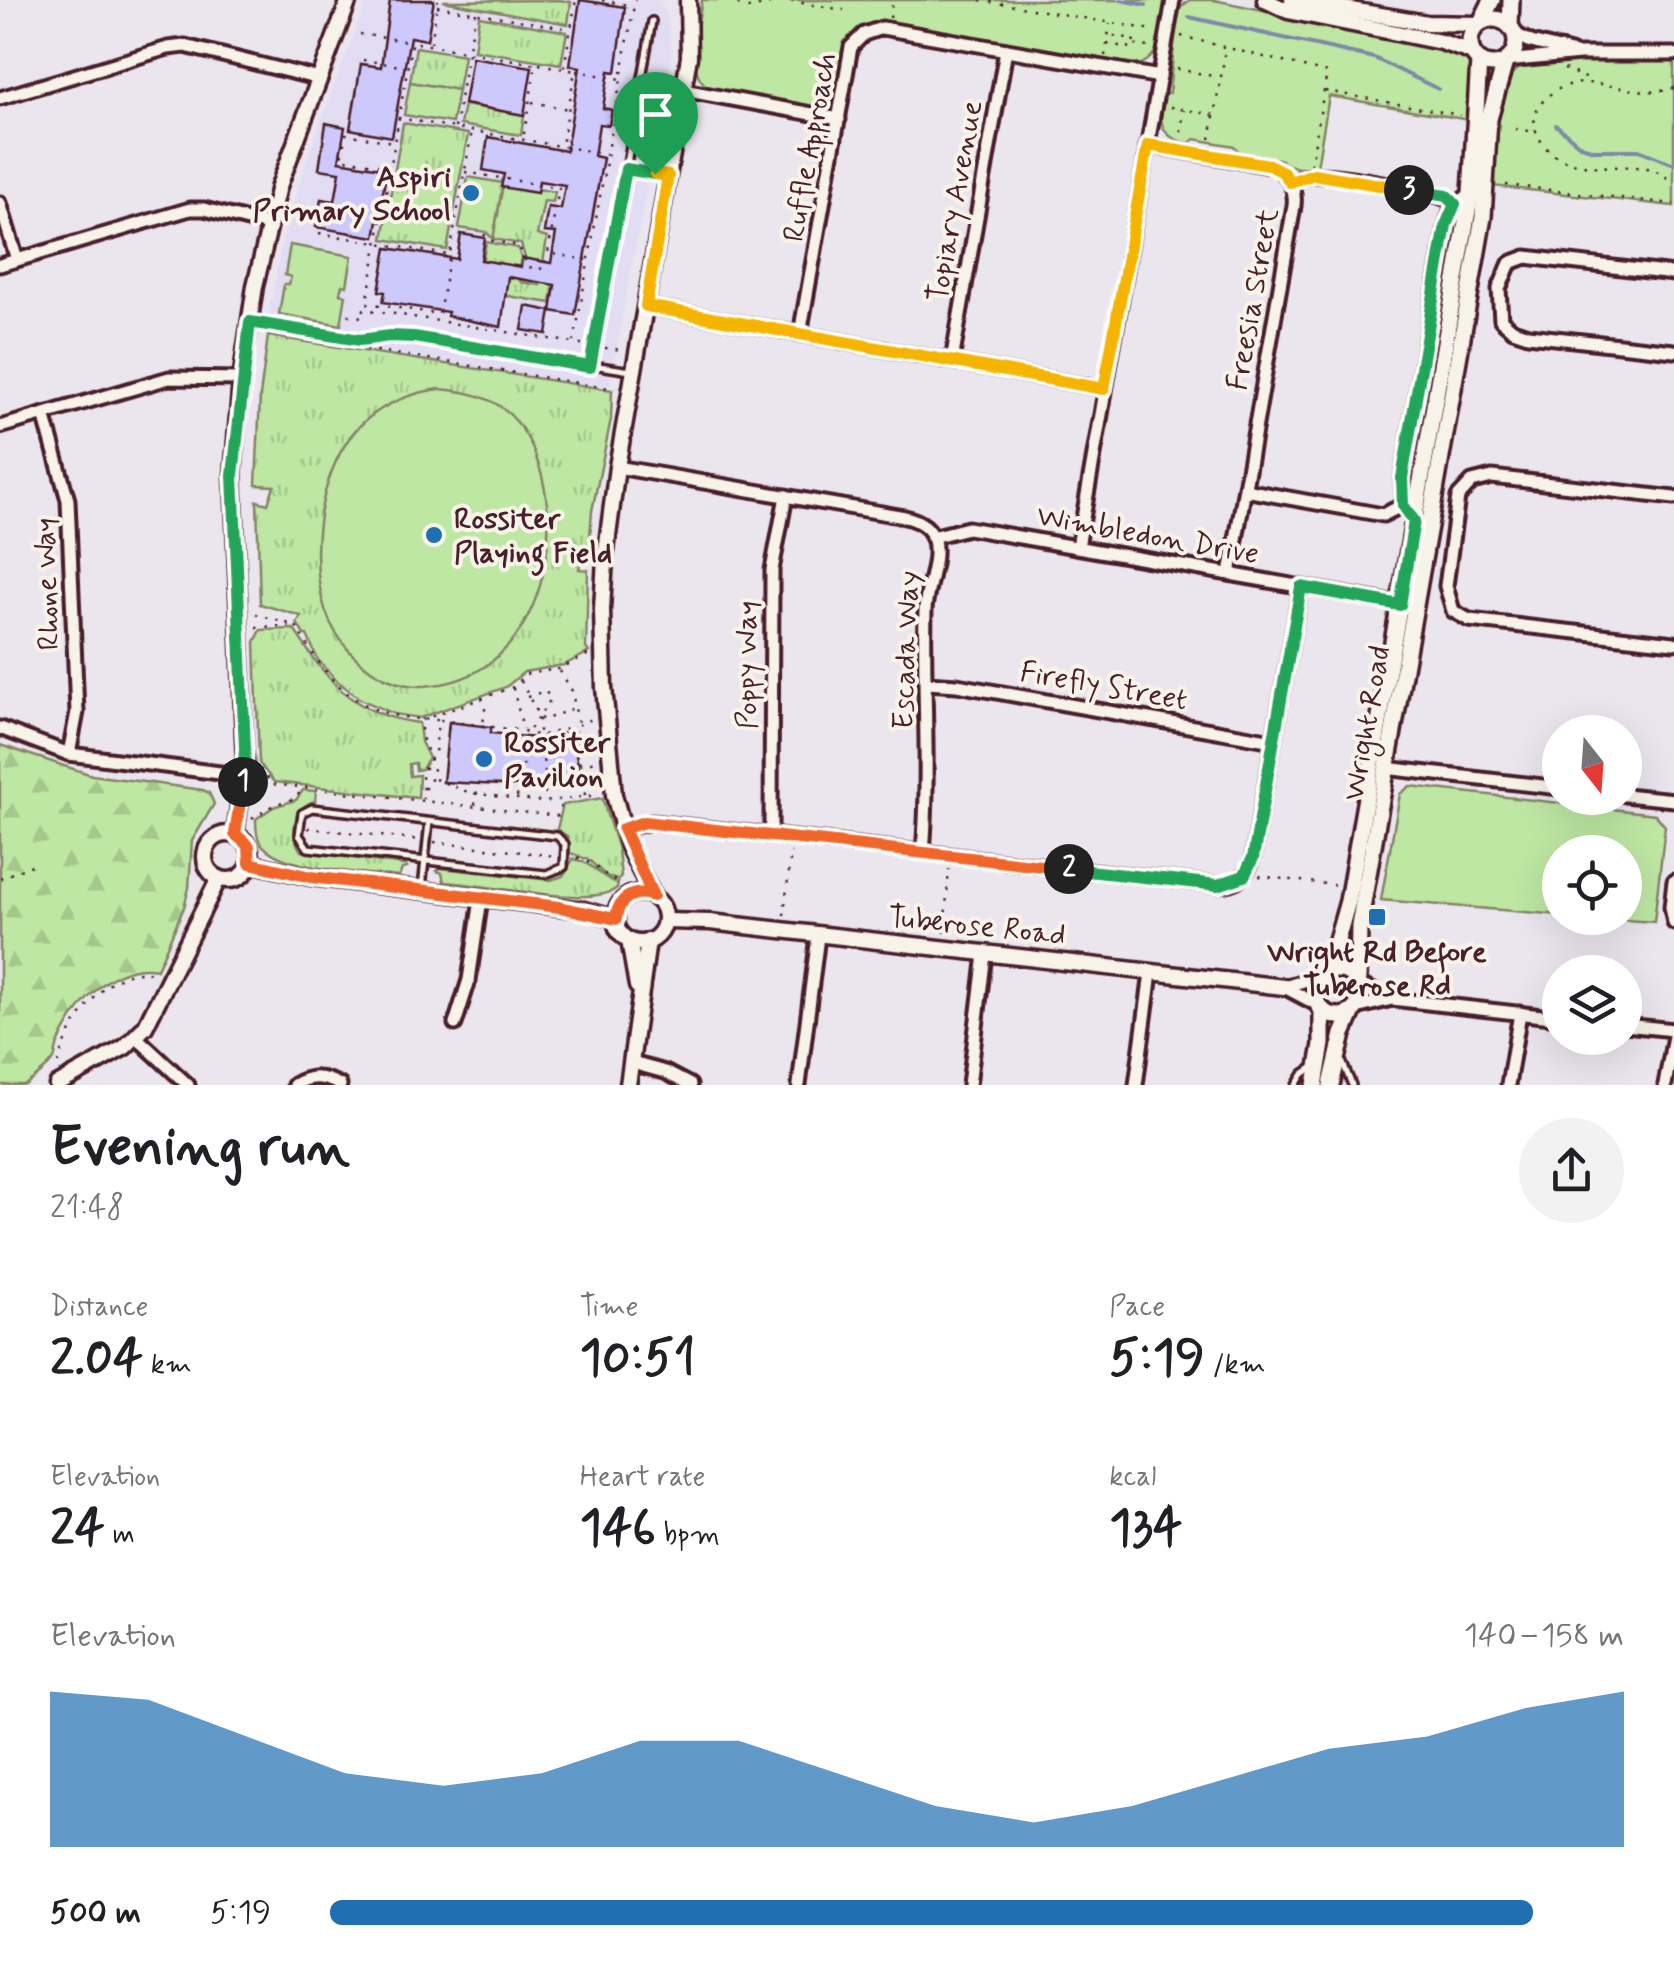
<!DOCTYPE html>
<html lang="en">
<head>
<meta charset="utf-8">
<style>
  :root { --surface:#fff; --page:#f2f2f2; --text:#202124; --muted:#757577; --accent:#1f6fb2 }
  body { margin:0; font-family:Mynerve,sans-serif; background:var(--page); color:var(--text); height:100vh; display:flex; flex-direction:column; font-size:38px; white-space:nowrap }
  * { box-sizing:border-box; margin:0 }
  p { font-size:32px; color:var(--muted) }
  .icon { flex:none; width:55px; height:55px; fill:none; stroke:currentColor; stroke-width:2; stroke-linecap:round; stroke-linejoin:round }
  .map { position:relative; height:1085px; overflow:hidden }
  .sheet { display:flex; flex-direction:column; background:var(--surface); flex:1 }
  .sheet>* { flex:none }
  .needle { width:65px; rotate:163deg }
  .tools { position:absolute; left:1542px; top:715px; display:grid; gap:20px }
  .tools a { display:grid; place-items:center; width:100px; height:100px; border-radius:50%; background:var(--surface); box-shadow:0 10px 40px #0002; font-size:50px }
  .pin { position:absolute; display:grid; place-items:center; width:85px; height:85px; color:#fff; margin:-102px -42px; border-radius:50% 50% 50% 0; rotate:-45deg; box-shadow:0 0 10px #0007 }
  .pin .icon { rotate:45deg }
  .km { position:absolute; width:50px; height:50px; margin:-25px; border-radius:50%; background:#222; color:#fff; font-size:28px; line-height:50px; text-align:center }
  .round { display:grid; place-items:center; flex:none; width:105px; height:105px; border-radius:52px; background:var(--page) }
  .head { display:flex; align-items:center; justify-content:space-between; height:170px; padding:0 50px }
  h1 { font-size:55px; font-weight:700; line-height:75px }
  .stats { display:grid; grid-template-columns:repeat(3,1fr); gap:15px; height:170px; padding:10px 50px }
  .stats div { display:grid; align-content:center }
  .stats b { font-size:50px; font-weight:700 }
  .stats small { font-size:28px; font-weight:400 }
  .stats p { font-size:28px }
  .chart { height:280px; padding:20px 50px }
  .chart p { display:flex; justify-content:space-between }
  .chart svg { width:100%; height:180px; margin-top:10px; fill:var(--accent); opacity:.7 }
  ul { padding:0 50px; list-style:none; font-size:32px }
  li { display:grid; grid-template-columns:160px 120px 1fr; align-items:center; height:75px }
  li i { height:25px; border-radius:12px; background:var(--accent) }
  .map>svg:first-child { display:block }
</style>
</head>
<body>
<div class="map">
<svg width="1674" height="1085" viewBox="0 0 1674 1085">
  <defs>
    <pattern id="grass-tufts" width="24" height="20" patternUnits="userSpaceOnUse" patternTransform="scale(2.5)"><rect width="24" height="20" fill="#bee7a3"/><path d="M3 7l-1-3M5 7V3M7 7l1-3M15 17l-1-3M17 17v-4M19 17l1-3" fill="none" stroke="#a5c68c"/></pattern>
    <pattern id="forest-firs" width="22" height="20" patternUnits="userSpaceOnUse" patternTransform="scale(2.5)"><rect width="22" height="20" fill="#bee7a3"/><path d="M5 1l3.5 6h-7zM16 11l3.5 6h-7z" fill="#a5c68c"/></pattern>
  </defs>
  <rect width="100%" height="100%" fill="#ebe6ee"/>
  <filter id="ink" filterUnits="userSpaceOnUse"><feTurbulence type="fractalNoise" baseFrequency=".01" numOctaves="2"/><feDisplacementMap in="SourceGraphic" scale="20" xChannelSelector="R" yChannelSelector="G"/><feConvolveMatrix kernelMatrix="1 2 1 2 8 2 1 2 1" color-interpolation-filters="sRGB"/></filter>
  <g filter="url(#ink)">
    <path fill="#e2ddf2" d="M367,0H660L667,16L672,55L609,389L265,333L283,236L310,149Z"/>
    <g fill="url(#grass-tufts)" stroke="#848367" stroke-width="2.5">
      <path d="M560,0L571,2L568,24L443,1Z"/>
      <path d="M479,16L567,32L561,64L474,50Z"/>
      <path d="M416,47L464,55L458,90L410,82Z"/>
      <path d="M464,105L524,115L521,135L460,125Z"/>
      <path d="M403,123L468,134L447,250L383,239Z"/>
      <path d="M503,183L555,192L553,202L544,201L537,235L547,238L543,263L526,261L521,244L493,239Z"/>
      <path d="M486,242L518,248L521,258L517,276L521,282L540,285L548,266L558,259L551,303L477,291Z"/>
      <path d="M268,336L612,390L611,419L592,511L589,551H582L579,569L588,570L586,648L589,652L564,665L524,672L506,687L420,718L394,714L360,699L336,680L318,660L307,635H304L297,623L301,616L260,604L257,501L268,504L274,486L256,485L260,396Z"/>
      <path d="M294,629C327,681 353,715 419,723L421,742L429,758L422,769L416,770L415,763L409,764L410,776L419,775L418,798L274,782L259,763L255,642L261,630Z"/>
      <path d="M303,790L316,791L315,801C293,807 289,834 301,851L405,865L407,868L402,869L399,877C367,873 279,871 260,842C256,836 256,826 256,819L273,807L296,800Z"/>
      <path d="M602,798L618,850L621,876L618,880L606,876L589,860L570,853L568,837L557,829L563,805Z"/>
      <path d="M573,859C593,862 599,878 618,883L617,888C593,909 480,883 444,882L442,873L437,871L440,868L551,880L563,876Z"/>
    </g>
    <path fill="url(#forest-firs)" stroke="#848367" stroke-width="2.5" d="M0,745L92,775L203,790L209,793L214,804L192,841L189,888L184,907L157,969C112,961 76,1005 58,1044C56,1048 56,1054 54,1059C48,1069 34,1078 25,1085H0Z"/>
    <g fill="#bee7a3" stroke="#848367" stroke-width="2.5">
      <path d="M702,0H1164C1166,23 1163,56 1139,65L885,22C819,22 861,100 811,107L714,90C682,78 698,26 702,0Z"/>
      <path d="M1190,0H1214L1446,48L1466,56L1472,65L1469,120L1329,96L1317,167L1297,168L1269,157L1239,152L1234,146L1195,139L1189,143C1161,139 1158,122 1163,97L1169,93L1177,17L1181,7Z"/>
      <path d="M1674,61V206L1492,186C1493,155 1488,113 1503,85C1508,76 1515,69 1526,66C1559,56 1636,61 1674,61Z"/>
      <path d="M410,82L458,90L452,123L404,115Z"/>
      <path d="M468,177L503,183L493,239L486,232L459,228Z"/>
      <path d="M290,245L352,256L347,286L342,285L340,293L346,295L341,325L279,314L284,284H289L291,277L285,275Z"/>
      <path d="M440,389C460,391 481,394 498,405C517,417 530,439 537,460C569,548 533,683 422,686C387,687 354,663 336,633C302,580 315,463 365,421C385,403 414,392 440,389Z"/>
      <path d="M1410,786L1655,814L1665,826L1654,922L1595,918H1625V852H1560V915L1381,900L1400,794Z"/>
    </g>
    <g fill="none" stroke-linecap="round" stroke-linejoin="round">
      <g stroke="#7d89a8" stroke-width="4">
        <path d="M1121,0L1146,5"/>
        <path d="M1189,17L1374,58L1438,89"/>
        <path d="M1556,125L1581,146L1594,150H1639L1674,164"/>
      </g>
    </g>
    <g fill="#cec9fc" stroke="#4a1f2b" stroke-width="2.5">
      <path d="M390,0H434L427,40L410,37L392,137L350,129L361,64L381,67Z"/>
      <path d="M580,0L625,7L616,72L609,71L603,108L612,110L609,125L599,124L594,156L603,158L575,315L551,311L555,285L508,277L501,327L447,316L448,312L383,302L385,292L379,291L387,248L457,259L461,234L485,238L481,260L521,267L522,258L551,263L556,233L544,232L548,207L561,209L565,185L539,181L537,193L501,187L504,174L483,170L488,137L566,151L580,67L570,65Z"/>
      <path d="M472,57L532,67L524,115L464,104Z"/>
      <path d="M326,123L345,127L339,161L387,169L375,237L316,227L321,199L335,201L340,172L319,169Z"/>
      <path d="M526,306L551,311L547,334L522,330Z"/>
      <path d="M449,722L491,727V733L536,738L572,732L580,776L521,786L443,782Z"/>
    </g>
    <g fill="none" stroke-linecap="round" stroke-linejoin="round">
      <g stroke="#4a1f2b" stroke-width="12">
        <g id="service">
          <path d="M626,169L652,21"/>
          <path d="M251,323L360,340L390,335L415,337L631,371"/>
          <path d="M591,367L626,169L665,176"/>
          <path d="M312,808L557,836L565,844L564,867L546,874L308,848L299,835L302,813Z"/>
          <path d="M422,888L429,822"/>
          <path d="M1342,1061L1352,1085"/>
          <path d="M1296,1085L1303,1074L1315,1066"/>
        </g>
      </g>
      <g stroke="#4a1f2b" stroke-width="19">
        <g id="minor">
          <path d="M1515,34L1531,42L1571,52"/>
          <path d="M1506,61L1580,54H1674"/>
          <path d="M683,90L839,119"/>
          <path d="M0,98L168,48L185,46L320,79"/>
          <path d="M1147,145L1276,167C1290,178 1296,189 1294,206L1230,574"/>
          <path d="M1291,182C1298,178 1305,175 1314,175C1338,174 1439,190 1455,204"/>
          <path d="M0,203L17,260"/>
          <path d="M0,265L190,209H204L268,225"/>
          <path d="M1674,274L1526,257L1510,263L1499,289L1501,320L1513,330L1528,335L1674,351"/>
          <path d="M646,306L1104,389"/>
          <path d="M800,334L851,47L864,34L882,28L1160,77"/>
          <path d="M952,361L1006,50"/>
          <path d="M44,414L68,500L77,712L69,754"/>
          <path d="M0,427L169,378L241,379"/>
          <path d="M617,467L905,517C918,520 930,526 934,540C939,561 926,589 925,610C923,691 930,772 923,852"/>
          <path d="M1245,490L1383,515L1403,505"/>
          <path d="M1674,498L1492,477L1472,482L1458,497L1446,586L1453,611L1469,620L1674,643"/>
          <path d="M1415,521L1403,505L1402,478L1446,225L1452,208L1471,193"/>
          <path d="M932,537L968,528L1405,605"/>
          <path d="M1078,547L1173,0"/>
          <path d="M927,683L957,685L1273,741"/>
          <path d="M0,728L69,754L244,776"/>
          <path d="M1385,768L1560,788"/>
          <path d="M1625,795L1674,800"/>
          <path d="M623,829L651,822L1218,885C1237,884 1248,876 1253,857L1301,587"/>
          <path d="M771,835L772,570L786,496"/>
          <path d="M1674,881L1671,907L1674,923"/>
          <path d="M1360,985L1392,999L1560,1018"/>
          <path d="M1284,987L1323,975"/>
          <path d="M1284,987L1318,1005"/>
          <path d="M1356,1008L1392,999"/>
          <path d="M455,1024L469,980L481,899"/>
          <path d="M1625,1025L1674,1030"/>
          <path d="M136,1037L188,1085"/>
          <path d="M632,1063L665,1072L690,1085"/>
          <path d="M294,1085C311,1075 323,1076 340,1085"/>
          <path d="M799,1085L818,936"/>
          <path d="M969,1085L985,954"/>
          <path d="M1136,1085L1151,973"/>
          <path d="M1508,1085L1520,1013"/>
          <path d="M1665,1085L1674,1036"/>
        </g>
      </g>
      <g stroke="#4a1f2b" stroke-width="21">
        <g id="tertiary">
          <path d="M1265,0L1288,11L1441,42L1471,52"/>
          <path d="M1292,0L1427,23L1478,24"/>
          <circle cx="228" cy="857" r="23"/>
          <path d="M235,835L245,763L233,475L241,379L255,286L279,186L349,0"/>
          <path d="M250,863L311,877L584,910L616,919"/>
          <circle cx="640" cy="918" r="25"/>
          <path d="M653,896L628,846L614,795L604,687L602,609L605,559L617,467L689,57L688,0"/>
          <path d="M665,921L710,922L1284,987"/>
          <path d="M629,940L637,986"/>
          <path d="M57,1085L125,1047L145,1027L219,878"/>
          <path d="M628,1085L648,941"/>
        </g>
      </g>
      <g stroke="#4a1f2b" stroke-width="22">
        <g id="secondary">
          <circle cx="1493" cy="42" r="23"/>
          <path d="M1481,22L1492,0"/>
          <path d="M1510,26L1511,0"/>
          <circle cx="1338" cy="993" r="23"/>
          <path d="M1328,972L1348,901L1471,193L1479,61"/>
          <path d="M1358,981L1359,926L1483,217L1489,119L1505,62"/>
          <path d="M1315,1085L1322,1044V1009"/>
          <path d="M1331,1085L1343,1034L1353,1011"/>
        </g>
      </g>
      <g stroke="#4a1f2b" stroke-width="2.5" stroke-dasharray="2.5 8" stroke-linecap="butt">
        <path d="M602,0L633,6"/>
        <path d="M728,0L748,8L791,0"/>
        <path d="M980,0L1153,30"/>
        <path d="M791,1L844,10"/>
        <path d="M437,6L571,29"/>
        <path d="M476,12L468,52L536,64L523,139"/>
        <path d="M890,18L893,0"/>
        <path d="M360,34L411,42"/>
        <path d="M1181,36L1327,73L1311,164"/>
        <path d="M431,43L438,0"/>
        <path d="M1107,44L1132,48L1134,39L1108,35"/>
        <path d="M1135,45L1149,47"/>
        <path d="M1105,56L1110,24"/>
        <path d="M363,60L406,67"/>
        <path d="M539,64L575,71L562,145"/>
        <path d="M564,67L576,0"/>
        <path d="M1177,69L1218,77"/>
        <path d="M1564,69L1593,81"/>
        <path d="M576,71L621,79"/>
        <path d="M1674,88C1632,102 1584,64 1547,97C1538,105 1531,118 1536,131C1554,178 1611,163 1647,168C1658,170 1666,177 1674,183"/>
        <path d="M1325,91L1460,115"/>
        <path d="M532,102L568,109"/>
        <path d="M1170,107L1215,115"/>
        <path d="M398,118L606,154"/>
        <path d="M455,128L468,52L412,42L367,303L439,314L472,131"/>
        <path d="M1515,129L1535,132"/>
        <path d="M1181,132L1184,110"/>
        <path d="M1210,139L1226,48"/>
        <path d="M640,154L657,157"/>
        <path d="M390,167L341,158L346,134L393,142"/>
        <path d="M465,172L559,188L548,253L587,260"/>
        <path d="M1506,185L1674,204"/>
        <path d="M319,233L448,255"/>
        <path d="M484,234L488,240L519,246L528,267L544,269L547,255"/>
        <path d="M348,315L363,317L364,309L587,345"/>
        <path d="M574,342L635,0"/>
        <path d="M605,348L622,350"/>
        <path d="M366,349L615,389"/>
        <path d="M256,614L296,626C333,691 361,718 438,720L435,753L422,772L423,799"/>
        <path d="M256,627L289,626"/>
        <path d="M560,671L572,691L578,724"/>
        <path d="M521,681L539,717V736L547,784L543,801"/>
        <path d="M513,688L523,729"/>
        <path d="M527,697L545,691L551,699L528,732"/>
        <path d="M482,698L485,709L483,724"/>
        <path d="M540,718L544,720L574,708"/>
        <path d="M440,720L524,731L539,736L574,727"/>
        <path d="M580,765L595,761"/>
        <path d="M260,769L272,784L558,816L562,802"/>
        <path d="M435,779L470,793L543,802L597,795"/>
        <path d="M521,781L547,783L580,778"/>
        <path d="M443,782L449,722"/>
        <path d="M424,789C448,766 415,747 422,720L513,687L525,674L559,669L591,653"/>
        <path d="M585,795L574,727L593,718"/>
        <path d="M517,797L529,736"/>
        <path d="M475,805L478,786"/>
        <path d="M252,818L276,804L297,798L301,788"/>
        <path d="M308,828L419,840"/>
        <path d="M434,842L556,856"/>
        <path d="M577,858C596,862 603,878 622,883"/>
        <path d="M1259,876L1334,885"/>
        <path d="M0,878L37,863"/>
        <path d="M784,915L791,852"/>
        <path d="M944,933L949,869"/>
        <path d="M58,1063C69,1025 109,959 157,974"/>
      </g>
      <use href="#service" stroke="#f7f3e8" stroke-width="5"/>
      <use href="#minor" stroke="#f7f3e8" stroke-width="11"/>
      <use href="#tertiary" stroke="#f7f3e8" stroke-width="14"/>
      <use href="#secondary" stroke="#f7f3e8" stroke-width="15"/>
    </g>
  </g>
  <g fill="none" stroke-linecap="round" stroke-linejoin="round" filter="url(#ink)">
    <g stroke="#fff" stroke-width="20">
      <path id="split-1" d="M243,782L245,748L233,475L250,322L360,340L390,336L414,337L590,367L626,169L655,174"/>
    </g>
    <g stroke="#fff" stroke-width="20">
      <path id="split-2" d="M243,782L235,834L249,846L250,863L311,877L559,907L616,919C618,898 634,889 653,896L623,829L644,822L1069,869"/>
    </g>
    <g stroke="#fff" stroke-width="20">
      <path id="split-3" d="M1069,869L1218,885L1244,876L1253,858L1301,587L1400,605L1414,521L1403,505L1402,478L1446,225L1455,204L1447,196L1409,190"/>
    </g>
    <g stroke="#fff" stroke-width="20">
      <path id="split-4" d="M655,174L668,176L646,306L1104,389L1148,145L1269,165L1283,172L1290,182L1314,174L1409,190"/>
    </g>
    <use href="#split-1" stroke="#22a559" stroke-width="12"/>
    <use href="#split-2" stroke="#f0652b" stroke-width="12"/>
    <use href="#split-3" stroke="#22a559" stroke-width="12"/>
    <use href="#split-4" stroke="#f5b400" stroke-width="12"/>
  </g>
  <g fill="#1f6fb2" stroke="#f7f3e8" stroke-width="4">
    <circle cx="471" cy="193" r="10"/>
    <circle cx="434" cy="535" r="10"/>
    <circle cx="484" cy="759" r="10"/>
    <rect x="1367" y="907" width="20" height="20" rx="5"/>
  </g>
  <g text-anchor="middle" stroke-width="8" stroke-linejoin="round" paint-order="stroke">
    <g font-size="30" fill="#4a1f2b" stroke="#f7f3e8">
      <text transform="translate(809 147) rotate(-80)" y="10">Ruffle Approach</text>
      <text transform="translate(954 201) rotate(-80)" y="10">Topiary Avenue</text>
      <text transform="translate(1252 299) rotate(-80)" y="10">Freesia Street</text>
      <text transform="translate(1148 534) rotate(10)" y="10">Wimbledon Drive</text>
      <text transform="translate(46 584) rotate(-92)" y="10">Rhone Way</text>
      <text transform="translate(905 650) rotate(-88)" y="10">Escada Way</text>
      <text transform="translate(746 665) rotate(-90)" y="10">Poppy Way</text>
      <text transform="translate(1104 685) rotate(10)" y="10">Firefly Street</text>
      <text transform="translate(1366 723) rotate(-80)" y="10">Wright Road</text>
      <text transform="translate(977 925) rotate(6)" y="10">Tuberose Road</text>
    </g>
    <g font-size="30" font-weight="bold" fill="#4a1f2b" stroke="#f7f3e8" text-anchor="start">
      <text x="451" y="186" text-anchor="end">Aspiri<tspan x="451" dy="34">Primary School</tspan></text>
      <text x="454" y="528">Rossiter<tspan x="454" dy="34">Playing Field</tspan></text>
      <text x="504" y="752">Rossiter<tspan x="504" dy="34">Pavilion</tspan></text>
      <text x="1377" y="961" text-anchor="middle">Wright Rd Before<tspan x="1377" dy="34">Tuberose Rd</tspan></text>
    </g>
  </g>
</svg>
<div class="tools">
<a><svg class="needle" viewBox="-14 -14 28 28"><path d="M0-13l5 13h-10z" fill="#e53935"/><path d="M0 13l5-13h-10z" fill="#757577"/></svg></a>
<a><svg class="icon" aria-label="locate" viewBox="0 0 24 24"><circle cx="12" cy="12" r="6"/><path d="M12 2v4M12 18v4M2 12h4M18 12h4"/></svg></a>
<a><svg class="icon" aria-label="layers" viewBox="0 0 24 24"><path d="M12 4l9 5-9 5-9-5zM3 14l9 5 9-5"/></svg></a>
</div>
<div class="pin" style="left:655px;top:174px;background:#1e9e55"><svg class="icon" aria-label="arrive" viewBox="0 0 24 24"><path d="M6 21V4h12l-3 4 3 4H6"/></svg></div>
<b class="km" style="left:243px;top:782px">1</b>
<b class="km" style="left:1069px;top:869px">2</b>
<b class="km" style="left:1409px;top:190px">3</b>
</div>
<section class="sheet">
<div class="head"><div><h1>Evening run</h1><p>21:48</p></div><a class="round"><svg class="icon" aria-label="share" viewBox="0 0 24 24"><path d="M12 15V3M7 8l5-5 5 5M5 13v7h14v-7"/></svg></a></div>
<div class="stats">
<div><p>Distance</p><b>2.04<small> km</small></b></div>
<div><p>Time</p><b>10:51</b></div>
<div><p>Pace</p><b>5:19<small> /km</small></b></div>
</div>
<div class="stats">
<div><p>Elevation</p><b>24<small> m</small></b></div>
<div><p>Heart rate</p><b>146<small> bpm</small></b></div>
<div><p>kcal</p><b>134</b></div>
</div>
<div class="chart"><p><span>Elevation</span>140–158 m</p>
<svg viewBox="0 0 160 44" preserveAspectRatio="none"><path d="M0 44V6L10 8L20 17L30 26L40 29L50 26L60 18L70 18L80 26L90 34L100 38L110 34L120 27L130 20L140 17L150 10L160 6V44z"/></svg>
</div>
<ul>
<li><b>500 m</b>5:19<i style="width:93%"></i></li>
</ul>
</section>
</body>
</html>
